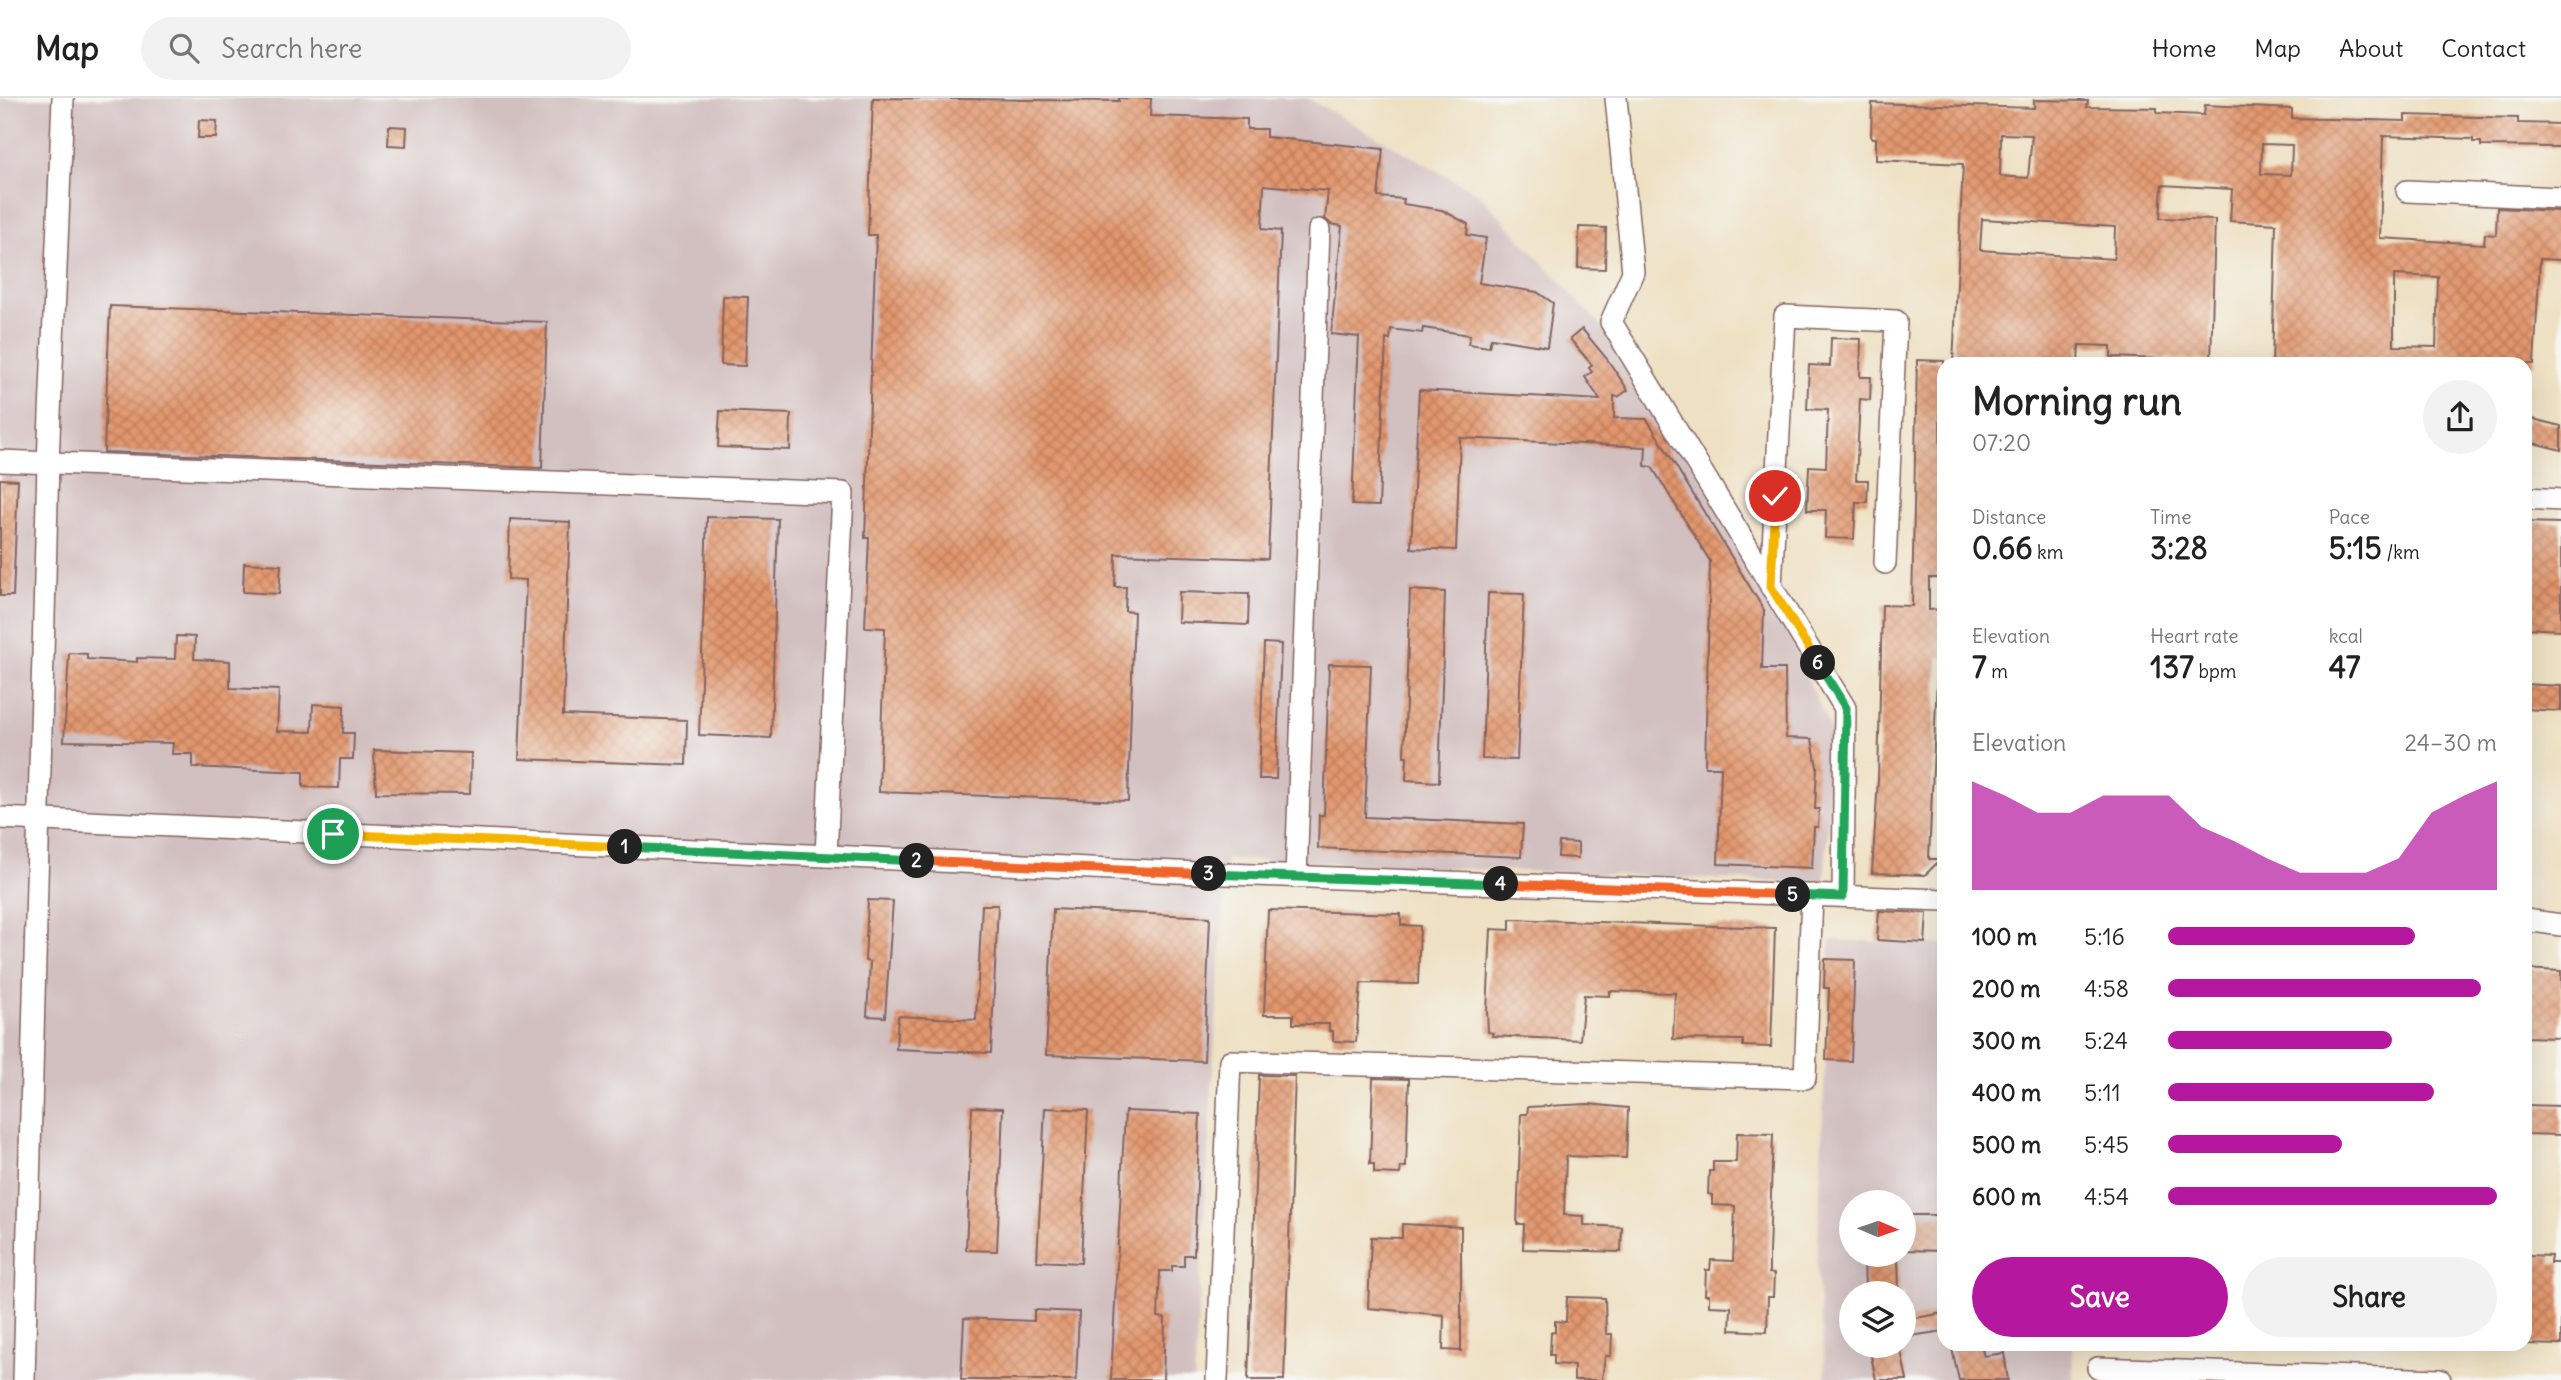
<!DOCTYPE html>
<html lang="en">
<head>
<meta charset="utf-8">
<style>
  :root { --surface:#fff; --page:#f2f2f2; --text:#222; --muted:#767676; --line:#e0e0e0; --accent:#b5179e }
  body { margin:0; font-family:Delius,sans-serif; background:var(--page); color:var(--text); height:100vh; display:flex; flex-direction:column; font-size:26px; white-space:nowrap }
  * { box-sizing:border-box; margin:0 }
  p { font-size:23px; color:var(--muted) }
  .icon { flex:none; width:38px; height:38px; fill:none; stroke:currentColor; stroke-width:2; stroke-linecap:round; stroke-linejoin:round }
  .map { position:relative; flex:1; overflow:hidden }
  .sheet { position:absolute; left:1937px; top:259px; width:595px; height:994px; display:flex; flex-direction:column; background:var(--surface); border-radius:21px; box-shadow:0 7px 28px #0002 }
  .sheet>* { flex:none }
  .needle { width:46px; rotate:92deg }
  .tools { position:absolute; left:1839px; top:1092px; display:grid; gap:14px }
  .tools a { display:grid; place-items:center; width:77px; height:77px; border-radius:50%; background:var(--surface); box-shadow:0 7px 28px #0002; font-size:35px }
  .pin { position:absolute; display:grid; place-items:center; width:60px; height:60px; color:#fff; margin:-30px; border:4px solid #fff; border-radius:50%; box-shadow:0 2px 7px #0007 }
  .km { position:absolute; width:35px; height:35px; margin:-18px; border-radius:50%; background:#222; color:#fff; font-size:19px; line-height:35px; text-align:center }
  .round { display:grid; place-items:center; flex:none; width:74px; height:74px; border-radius:37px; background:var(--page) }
  .head { display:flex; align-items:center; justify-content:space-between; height:119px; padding:0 35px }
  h1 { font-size:38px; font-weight:800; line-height:52px }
  .stats { display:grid; grid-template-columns:repeat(3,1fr); gap:10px; height:119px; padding:7px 35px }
  .stats div { display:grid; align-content:center }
  .stats b { font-size:30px; font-weight:800 }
  .stats small { font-size:19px; font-weight:400 }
  .stats p { font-size:19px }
  .chart { height:196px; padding:14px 35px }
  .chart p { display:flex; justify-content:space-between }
  .chart svg { width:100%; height:126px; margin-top:7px; fill:var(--accent); opacity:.7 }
  .action { display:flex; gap:14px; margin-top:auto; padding:14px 35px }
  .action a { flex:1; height:80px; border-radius:42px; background:var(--accent); color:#fff; font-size:28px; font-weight:800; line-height:80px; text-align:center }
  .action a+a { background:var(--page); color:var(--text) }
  ul { padding:0 35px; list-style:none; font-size:23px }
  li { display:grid; grid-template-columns:112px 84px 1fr; align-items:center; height:52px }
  li i { height:18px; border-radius:9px; background:var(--accent) }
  header { display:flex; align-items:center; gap:42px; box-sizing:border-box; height:98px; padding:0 35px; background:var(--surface); border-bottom:2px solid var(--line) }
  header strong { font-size:33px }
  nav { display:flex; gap:38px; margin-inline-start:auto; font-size:24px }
  .search { width:490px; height:63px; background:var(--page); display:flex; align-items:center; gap:18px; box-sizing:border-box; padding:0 24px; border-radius:38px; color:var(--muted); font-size:26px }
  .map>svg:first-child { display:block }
</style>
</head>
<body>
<header>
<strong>Map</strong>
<div class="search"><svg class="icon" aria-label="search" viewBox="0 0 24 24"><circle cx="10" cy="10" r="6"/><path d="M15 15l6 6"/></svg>Search here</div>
<nav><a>Home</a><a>Map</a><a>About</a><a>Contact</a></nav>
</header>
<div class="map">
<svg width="2561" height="1282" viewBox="0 0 2561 1282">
  <defs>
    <pattern id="building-cross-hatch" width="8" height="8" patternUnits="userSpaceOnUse" patternTransform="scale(1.75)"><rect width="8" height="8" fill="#e3976d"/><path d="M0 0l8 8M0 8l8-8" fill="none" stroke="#ba7b5a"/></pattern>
  </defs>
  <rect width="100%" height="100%" fill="#f6f6f2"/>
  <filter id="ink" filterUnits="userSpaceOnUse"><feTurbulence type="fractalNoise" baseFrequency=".0143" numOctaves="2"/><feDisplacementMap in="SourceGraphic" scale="14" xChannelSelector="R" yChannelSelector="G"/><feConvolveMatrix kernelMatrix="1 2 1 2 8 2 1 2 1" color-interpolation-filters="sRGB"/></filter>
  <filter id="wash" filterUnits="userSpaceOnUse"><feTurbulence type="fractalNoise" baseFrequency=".00686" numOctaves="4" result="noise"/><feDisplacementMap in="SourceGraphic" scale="28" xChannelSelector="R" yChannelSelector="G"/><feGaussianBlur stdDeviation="1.57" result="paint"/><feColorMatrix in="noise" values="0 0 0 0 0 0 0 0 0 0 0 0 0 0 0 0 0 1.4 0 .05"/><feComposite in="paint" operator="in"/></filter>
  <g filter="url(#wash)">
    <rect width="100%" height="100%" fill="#eee0c2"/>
    <g fill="#d2bfc0" fill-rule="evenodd">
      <path d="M0,0H1307L1479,96L1619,247L1767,487L1834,640L1824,785L1226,761L1194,1282H0Z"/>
      <path d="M1830,842L1944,846V1246H2072L2073,1282H1826L1817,1168ZM1852,1104H1904V1157H1852ZM1852,1195H1904V1248H1852Z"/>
    </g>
    <g id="blocks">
      <g fill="url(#building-cross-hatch)" fill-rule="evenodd">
        <path d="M873,0L1119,3V0H1151L1150,18L1247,21V31H1266V39L1383,51L1378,99L1404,101L1403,106L1442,112L1468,126L1467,137L1486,140L1479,185L1537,194L1553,205L1547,249L1491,240L1489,249L1468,246L1470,237L1423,230L1422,235L1391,231L1390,242L1386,241L1379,408L1352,407L1359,239L1331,236L1342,128L1331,126L1325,121L1328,93L1264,87L1262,131L1281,133L1268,461L1116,456L1115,489H1126L1125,513L1134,514L1128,703L879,694L885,530L865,529L869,440H865L876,137H868Z"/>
        <path d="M2034,2L2088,3L2087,9L2157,10V15L2204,17L2205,7L2292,11V20L2405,23V17L2518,20V25L2561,26V49L2481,48V44H2473V41L2383,38L2380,140L2484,146L2485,136L2496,137L2497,110L2561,113V162L2540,161L2534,266H2272L2276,126L2230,123L2232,91L2162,87L2160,120L2215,122L2211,263L2111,259V248L2079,247L2078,266H1953L1963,66L1876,62V40H1871L1872,5L2034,10ZM2001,36L2032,37L2028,80L2000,78ZM2262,46L2292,47L2291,77L2261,76ZM1982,121L2115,129L2114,161L1980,152ZM2394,177L2438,179L2436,249L2394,248Z"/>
        <path d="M199,22L217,23L216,40H198Z"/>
        <path d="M389,28L407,29L406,48L388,47Z"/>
        <path d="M1579,129L1606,130L1605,171L1578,170Z"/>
        <path d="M723,198L748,199L745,268L721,267Z"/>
        <path d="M110,208L547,224L542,370L104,354Z"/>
        <path d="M1582,231L1607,261L1628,292L1618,299L1614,298V320L1647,321L1764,512L1762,571H1785L1786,640L1812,641L1817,669L1815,711H1819L1818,729H1814L1812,770L1718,766L1721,669H1705L1710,463L1652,369L1645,368L1646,349L1460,340L1456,452L1411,450L1419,292L1600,302L1585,279L1592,274L1589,270L1592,267L1570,241Z"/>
        <path d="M1831,240L1861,241L1860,279H1871L1870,302L1860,301L1856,382H1868L1867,404H1856L1854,441L1825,440L1826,412H1807L1809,368L1826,369L1827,340L1828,312L1807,311L1809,267L1830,268Z"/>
        <path d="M1917,262L1944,263V283L1940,282L1941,444H1944V480H1929V512L1944,511V559H1938L1929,761H1941L1925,777L1872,775L1878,682L1882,507L1912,508Z"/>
        <path d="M720,313L791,316L790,352L718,349Z"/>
        <path d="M2525,319L2561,328V352L2525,343Z"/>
        <path d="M0,381L18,382L13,498H0Z"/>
        <path d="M707,419L778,421L771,640L699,637Z"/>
        <path d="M510,421L570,424L563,617L687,622L686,667L519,661L526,482L508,481Z"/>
        <path d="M2525,424L2561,425V532L2525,530Z"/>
        <path d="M244,465L281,467L279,496L243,494Z"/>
        <path d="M1410,492L1445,494L1439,684L1406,682L1407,658H1404Z"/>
        <path d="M1179,494L1249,496L1248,527L1178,524Z"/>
        <path d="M1488,495L1524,496L1517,662L1482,661Z"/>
        <path d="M176,538L195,539L194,561L230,563V590L279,592L277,633L312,634L313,606L344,608L343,635H354L353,661H340L339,690L303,689V674L193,669V656H172L173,645L64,643L69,555L87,556V561L137,564V560L175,561Z"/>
        <path d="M1264,545L1281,546L1276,681H1259Z"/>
        <path d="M1329,566L1371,567L1365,719L1523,726L1521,759L1318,750L1319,717H1324Z"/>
        <path d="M2525,586L2561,588V613L2525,611Z"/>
        <path d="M374,652L471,655L470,696L376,695Z"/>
        <path d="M1559,744L1578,745V760L1558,759Z"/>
        <path d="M868,802L893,803L885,919L867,918L870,864L865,863Z"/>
        <path d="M982,807H998L991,955L896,951L898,918L976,922Z"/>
        <path d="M1053,811L1210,819L1204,963L1046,957Z"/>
        <path d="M1268,812L1401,816V827L1420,828L1418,886L1361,885L1356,944L1333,943V933H1329V926H1293V917H1264Z"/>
        <path d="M1879,813L1927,815L1925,845L1877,842Z"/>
        <path d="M1510,821L1775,830L1771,949L1743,948V942L1673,941L1675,895L1610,893V898L1584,897L1580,942L1492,938L1493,935L1488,934L1487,913L1491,831L1510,832Z"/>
        <path d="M1825,861L1855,862L1851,963L1826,962L1829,890H1824Z"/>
        <path d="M2525,871L2561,873V940L2525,939Z"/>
        <path d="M1259,977L1295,978L1284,1282H1248Z"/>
        <path d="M1373,980L1409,981L1406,1069H1401L1400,1076L1374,1075V1066H1370Z"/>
        <path d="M1588,1006L1628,1010L1626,1060L1566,1058L1564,1117L1584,1118V1127L1622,1129L1621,1154L1523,1151L1524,1126H1517L1521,1016H1527L1528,1009Z"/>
        <path d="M2525,1007L2561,1008V1037L2525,1036Z"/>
        <path d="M972,1009L1003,1010L997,1153L966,1152Z"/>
        <path d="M1045,1010L1088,1012L1081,1165L1037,1163Z"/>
        <path d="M1125,1013L1200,1016L1194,1157H1184V1168H1172V1173H1160L1158,1219L1165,1220L1163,1282H1111Z"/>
        <path d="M1737,1035L1773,1036L1769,1155V1175L1774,1176L1773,1199H1768L1767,1234L1730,1232L1731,1209L1709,1208V1197H1705L1706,1172H1710L1711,1162L1733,1163L1735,1108L1712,1107V1097L1708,1096L1709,1073H1713V1064H1736Z"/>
        <path d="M1904,1117H1944V1153L1904,1152Z"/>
        <path d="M1402,1126L1461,1129V1253L1443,1252L1444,1217L1368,1210L1371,1139L1402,1140Z"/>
        <path d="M1864,1157H1898L1899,1195H1865Z"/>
        <path d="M2528,1157L2551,1158L2550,1165H2561V1247L2525,1246Z"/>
        <path d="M1567,1199L1605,1200L1606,1236H1612L1611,1258H1605L1602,1282H1574V1267L1554,1266V1257H1550L1551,1234H1555V1223L1566,1224Z"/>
        <path d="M1034,1212L1079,1214L1076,1282H961L964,1220L1034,1223Z"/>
        <path d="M1944,1215V1233L1904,1239V1222Z"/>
        <path d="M1951,1246H1981L1984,1258L2004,1255L2008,1282H1959Z"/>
        <path d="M1869,1248H1900L1907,1282H1876Z"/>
      </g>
    </g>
  </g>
  <g filter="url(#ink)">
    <use href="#blocks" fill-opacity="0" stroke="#836360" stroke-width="2"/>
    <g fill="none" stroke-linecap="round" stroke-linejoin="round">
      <g stroke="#836360" stroke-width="24">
        <g id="minor">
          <path d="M1616,0L1633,174L1611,224L1845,610L1843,798"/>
          <path d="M2407,93L2561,100"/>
          <path d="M0,363L843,395L826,758"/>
          <path d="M2525,400L2561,402"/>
          <path d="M1771,489L1785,218L1896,223L1885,465"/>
          <path d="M0,720L1198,775L1944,802"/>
          <path d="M1296,779L1319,132"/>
          <path d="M2525,822L2561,827"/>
          <path d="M2098,1270L2440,1282"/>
          <path d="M24,1282L48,365L63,0"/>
          <path d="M1217,1282L1230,963L1805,980L1812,797"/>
        </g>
      </g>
      <use href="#minor" stroke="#fff" stroke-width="21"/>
    </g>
  </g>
  <g fill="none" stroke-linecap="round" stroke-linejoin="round" filter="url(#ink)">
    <g stroke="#fff" stroke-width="14">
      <path id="split-1" d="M333,736L625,749"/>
    </g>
    <g stroke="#fff" stroke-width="14">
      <path id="split-2" d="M625,749L917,763"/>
    </g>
    <g stroke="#fff" stroke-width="14">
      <path id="split-3" d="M917,763L1209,776"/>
    </g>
    <g stroke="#fff" stroke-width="14">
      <path id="split-4" d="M1209,776L1501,786"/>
    </g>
    <g stroke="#fff" stroke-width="14">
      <path id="split-5" d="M1501,786L1793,797"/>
    </g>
    <g stroke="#fff" stroke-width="14">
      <path id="split-6" d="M1793,797L1843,799L1846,610L1818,565"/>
    </g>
    <g stroke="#fff" stroke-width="14">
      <path id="split-7" d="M1775,398L1771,489L1818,565"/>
    </g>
    <use href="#split-1" stroke="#f5b400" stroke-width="9"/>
    <use href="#split-2" stroke="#22a559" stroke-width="9"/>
    <use href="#split-3" stroke="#f0652b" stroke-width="9"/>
    <use href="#split-4" stroke="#22a559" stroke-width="9"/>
    <use href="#split-5" stroke="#f0652b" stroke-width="9"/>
    <use href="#split-6" stroke="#22a559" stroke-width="9"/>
    <use href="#split-7" stroke="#f5b400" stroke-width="9"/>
  </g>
</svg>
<div class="tools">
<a><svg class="needle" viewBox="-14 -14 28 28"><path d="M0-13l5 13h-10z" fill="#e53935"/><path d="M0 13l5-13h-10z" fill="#767676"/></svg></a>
<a><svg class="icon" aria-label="layers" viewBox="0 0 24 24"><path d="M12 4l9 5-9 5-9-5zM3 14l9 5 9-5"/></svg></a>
</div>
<div class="pin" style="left:333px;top:736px;background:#1e9e55"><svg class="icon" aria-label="arrive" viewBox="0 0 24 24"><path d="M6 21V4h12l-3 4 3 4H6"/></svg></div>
<div class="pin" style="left:1775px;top:398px;background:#d93025"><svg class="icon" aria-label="check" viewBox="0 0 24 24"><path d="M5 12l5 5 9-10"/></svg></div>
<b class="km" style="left:625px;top:749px">1</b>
<b class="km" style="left:917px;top:763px">2</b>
<b class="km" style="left:1209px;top:776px">3</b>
<b class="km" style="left:1501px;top:786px">4</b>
<b class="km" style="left:1793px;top:797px">5</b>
<b class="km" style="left:1818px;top:565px">6</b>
<section class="sheet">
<div class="head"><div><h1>Morning run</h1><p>07:20</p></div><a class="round"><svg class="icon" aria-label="share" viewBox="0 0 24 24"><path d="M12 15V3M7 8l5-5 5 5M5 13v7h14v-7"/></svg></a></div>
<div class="stats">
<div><p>Distance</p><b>0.66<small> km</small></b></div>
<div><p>Time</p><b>3:28</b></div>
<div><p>Pace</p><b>5:15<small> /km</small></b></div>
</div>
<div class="stats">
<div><p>Elevation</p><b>7<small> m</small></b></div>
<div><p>Heart rate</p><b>137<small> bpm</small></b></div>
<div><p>kcal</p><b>47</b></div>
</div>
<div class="chart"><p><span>Elevation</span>24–30 m</p>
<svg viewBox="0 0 160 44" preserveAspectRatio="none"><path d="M0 44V6L10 11L20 17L30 17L40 11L50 11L60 11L70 22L80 27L90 33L100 38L110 38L120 38L130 33L140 17L150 11L160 6V44z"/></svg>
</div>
<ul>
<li><b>100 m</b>5:16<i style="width:75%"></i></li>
<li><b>200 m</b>4:58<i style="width:95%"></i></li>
<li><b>300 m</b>5:24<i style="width:68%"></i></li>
<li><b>400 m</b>5:11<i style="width:81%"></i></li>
<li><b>500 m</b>5:45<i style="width:53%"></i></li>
<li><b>600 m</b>4:54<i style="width:100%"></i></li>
</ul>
<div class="action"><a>Save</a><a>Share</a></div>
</section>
</div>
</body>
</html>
